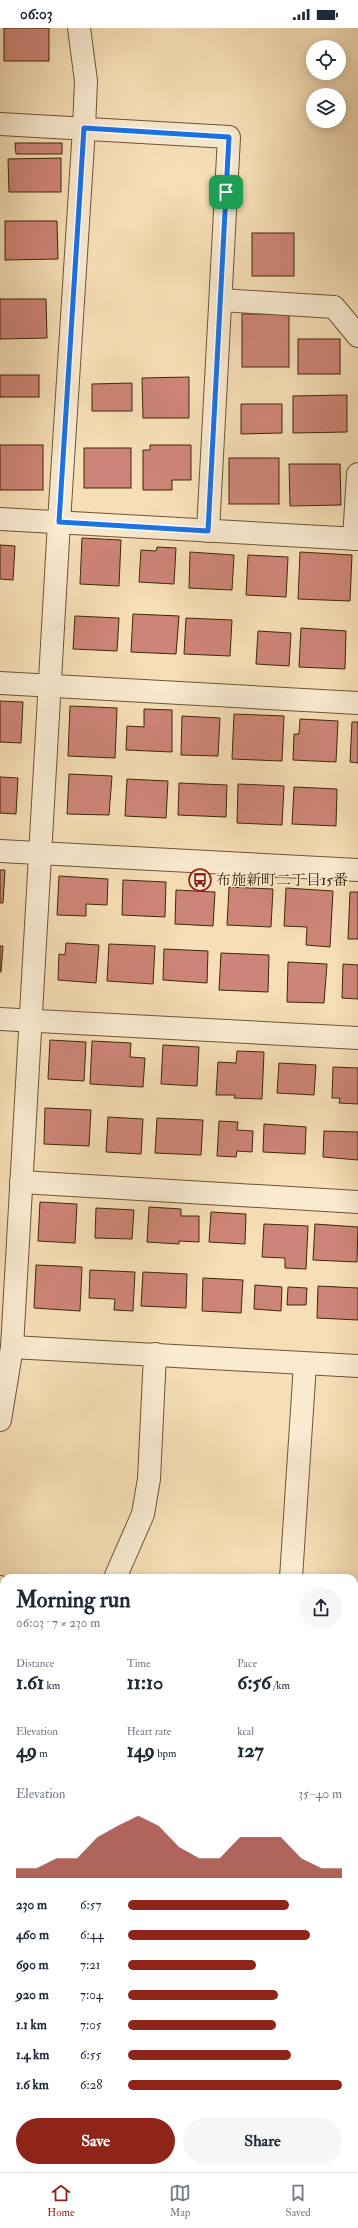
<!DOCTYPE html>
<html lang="en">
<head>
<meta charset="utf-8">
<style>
  :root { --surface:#fff; --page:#f6f6f7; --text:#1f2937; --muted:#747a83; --line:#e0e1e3; --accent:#8f2418 }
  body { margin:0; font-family:"IM FELL Double Pica","Noto Serif JP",serif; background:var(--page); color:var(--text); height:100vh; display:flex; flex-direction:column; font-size:15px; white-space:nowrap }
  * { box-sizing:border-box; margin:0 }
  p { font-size:13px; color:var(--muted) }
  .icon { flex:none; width:22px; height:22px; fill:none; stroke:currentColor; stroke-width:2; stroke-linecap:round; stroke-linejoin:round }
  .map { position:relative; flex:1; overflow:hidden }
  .sheet { position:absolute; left:0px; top:1546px; width:358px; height:598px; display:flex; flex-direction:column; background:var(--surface); border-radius:12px 12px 0 0; box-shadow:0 2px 10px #0003 }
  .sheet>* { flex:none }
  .buttons { position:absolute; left:306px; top:12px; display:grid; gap:8px }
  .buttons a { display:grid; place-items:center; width:40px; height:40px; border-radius:50%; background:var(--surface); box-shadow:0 2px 10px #0003; font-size:20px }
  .pin { position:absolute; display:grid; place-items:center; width:34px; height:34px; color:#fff; margin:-17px; border-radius:8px; box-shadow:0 2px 6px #0006 }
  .round { display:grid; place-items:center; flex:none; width:42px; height:42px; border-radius:21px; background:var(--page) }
  .head { display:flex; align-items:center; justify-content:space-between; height:68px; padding:0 16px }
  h1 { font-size:22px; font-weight:700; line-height:30px }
  .metrics { display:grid; grid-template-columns:repeat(3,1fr); gap:6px; height:68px; padding:4px 16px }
  .metrics div { display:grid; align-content:center }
  .metrics b { font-size:20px; font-weight:700 }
  .metrics small { font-size:11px; font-weight:400 }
  .metrics p { font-size:11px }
  .chart { height:112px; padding:8px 16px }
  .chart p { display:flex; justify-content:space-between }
  .chart svg { width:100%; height:72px; margin-top:4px; fill:var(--accent); opacity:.7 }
  .button { display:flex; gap:8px; margin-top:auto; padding:8px 16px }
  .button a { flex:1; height:46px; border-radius:24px; background:var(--accent); color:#fff; font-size:16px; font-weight:700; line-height:46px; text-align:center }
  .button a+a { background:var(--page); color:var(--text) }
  ul { padding:0 16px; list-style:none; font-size:13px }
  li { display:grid; grid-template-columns:64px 48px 1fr; align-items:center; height:30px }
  li i { height:10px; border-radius:5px; background:var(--accent) }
  .status { display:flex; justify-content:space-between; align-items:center; height:28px; padding:0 20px; background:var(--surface); direction:ltr }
  .status svg { height:11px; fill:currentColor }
  .tab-bar { display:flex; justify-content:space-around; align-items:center; height:56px; border-top:1px solid var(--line); background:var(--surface); font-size:11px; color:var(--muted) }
  .tab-bar a { display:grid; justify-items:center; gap:2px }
  .tab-bar .current { color:var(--accent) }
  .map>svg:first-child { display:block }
</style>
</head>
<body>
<div class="status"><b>06:03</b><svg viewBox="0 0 49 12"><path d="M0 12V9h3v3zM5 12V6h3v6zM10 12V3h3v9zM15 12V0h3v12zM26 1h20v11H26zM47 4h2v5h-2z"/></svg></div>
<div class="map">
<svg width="358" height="2144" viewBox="0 0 358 2144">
  <rect width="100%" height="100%" fill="#f6deb6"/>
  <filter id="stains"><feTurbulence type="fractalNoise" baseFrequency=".005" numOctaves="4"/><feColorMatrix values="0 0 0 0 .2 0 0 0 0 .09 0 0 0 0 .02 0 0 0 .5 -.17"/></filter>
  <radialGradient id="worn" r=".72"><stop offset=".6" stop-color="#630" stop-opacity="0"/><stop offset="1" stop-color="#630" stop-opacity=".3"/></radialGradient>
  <g fill="#ce8579" stroke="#3f2708">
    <rect x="4" y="0" width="45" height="33"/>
    <path d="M15,115H62V126H16Z"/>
    <path d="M61,130V164H9L8,131Z"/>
    <path d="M5,193H57L58,231L5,232Z"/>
    <rect x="252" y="205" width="42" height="43"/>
    <path d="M0,271H46L47,310L0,311Z"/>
    <rect x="242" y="286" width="47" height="53"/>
    <rect x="298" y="311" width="42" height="35"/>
    <rect x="0" y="347" width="39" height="22"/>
    <path d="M189,349V390H143L142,350Z"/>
    <path d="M132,355V383H92V356Z"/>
    <path d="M347,367V404L293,405V368Z"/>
    <path d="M241,376H282V405L241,406Z"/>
    <rect x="0" y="417" width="43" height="45"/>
    <path d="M150,417H191V452H172V462H143V422H150Z"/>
    <rect x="84" y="420" width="47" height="40"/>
    <rect x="229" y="430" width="50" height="46"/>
    <path d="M289,436H340L341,477L290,478Z"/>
    <path d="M82,510L121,512L119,558L80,556Z"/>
    <path d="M0,517L15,518L13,552L0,551Z"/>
    <path d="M157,519L176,520L174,556L139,554L141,522L156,523Z"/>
    <path d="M190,524L234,527L232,562L189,560Z"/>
    <path d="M300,524L352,527L350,573L298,571Z"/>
    <path d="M248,527L288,529L286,569L246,567Z"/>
    <path d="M133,586L179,588L176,626L131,624Z"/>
    <path d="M75,588L119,590L117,623L73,621Z"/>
    <path d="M186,590L232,592L230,628L184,626Z"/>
    <path d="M301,600L346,603L345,641L299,639Z"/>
    <path d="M258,603L291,605L289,638L256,636Z"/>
    <path d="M0,673L23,674L21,715L0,714Z"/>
    <path d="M70,678L117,680L115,730L68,728Z"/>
    <path d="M144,681L172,682V724L126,722L127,698L144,699Z"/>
    <path d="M234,686L284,688L282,733L232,731Z"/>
    <path d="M182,688L220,690L218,728L181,727Z"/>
    <path d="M300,691L338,693L336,734L293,732L294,706H299Z"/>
    <path d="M352,694H358V735L350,734Z"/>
    <path d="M69,746L112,748L109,787L67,786Z"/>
    <path d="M0,749L18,750L16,786L0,785Z"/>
    <path d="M127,751L168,753L166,790L125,788Z"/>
    <path d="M179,755L227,757L226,789L178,787Z"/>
    <path d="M238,756L284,758L282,797L237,795Z"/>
    <path d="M294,759L337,761L336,798L292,796Z"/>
    <path d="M0,842H5L3,875H0Z"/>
    <path d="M59,848L108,851L107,877L86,876V888L57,887Z"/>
    <path d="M123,852L166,854L165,889L122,887Z"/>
    <path d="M229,859L273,861L271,899L227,897Z"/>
    <path d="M286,860L333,863L330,919L306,917L307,899L284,898Z"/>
    <path d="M176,862L215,864L213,898L175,896Z"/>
    <path d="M350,864H358V911H348Z"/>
    <path d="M66,915L99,917L96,955L58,952L59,926L65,927Z"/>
    <path d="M109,916L155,918L153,956L107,953Z"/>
    <path d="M0,918H3L1,944H0Z"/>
    <path d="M164,921L208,923L207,955L163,952Z"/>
    <path d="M221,925L269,927L268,964L219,962Z"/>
    <path d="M288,934L327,936L324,975L287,974Z"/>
    <path d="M343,936L358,937V971L342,970Z"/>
    <path d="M50,1012L86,1014L84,1053L48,1051Z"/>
    <path d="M92,1013L131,1015L130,1029L145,1030L143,1059L90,1056Z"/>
    <path d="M163,1017L199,1019L197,1058L161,1056Z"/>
    <path d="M237,1023L264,1024L262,1071L234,1070L235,1067H216L218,1034L236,1035Z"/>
    <path d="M279,1035L316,1037L314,1067L277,1065Z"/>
    <path d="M333,1039L358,1040V1076L339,1075L340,1070H332Z"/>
    <path d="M45,1080L91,1082L89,1118L44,1116Z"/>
    <path d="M108,1089L143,1091L141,1126L106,1124Z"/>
    <path d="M157,1090L203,1092L201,1127L155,1125Z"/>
    <path d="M219,1093L238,1094L237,1102L253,1103L252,1124L237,1123L236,1129L217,1128Z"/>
    <path d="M264,1096L306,1099L305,1126L263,1124Z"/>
    <path d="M324,1103L358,1104V1132L323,1129Z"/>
    <path d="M40,1174L77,1176L75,1215L38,1213Z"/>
    <path d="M149,1179L181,1181V1188H199V1214L179,1213V1216L147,1214Z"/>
    <path d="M96,1180L134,1182L132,1211L95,1210Z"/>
    <path d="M211,1184L246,1186L245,1216L209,1214Z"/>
    <path d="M264,1196L308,1198L306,1241L285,1240V1230L262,1229Z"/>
    <path d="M315,1196L358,1199L357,1234L313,1232Z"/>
    <path d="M36,1237L82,1239L80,1283L34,1280Z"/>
    <path d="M90,1242L135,1244L133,1283L114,1282L115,1271L89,1270Z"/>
    <path d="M143,1244L187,1246L186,1280L141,1278Z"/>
    <path d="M203,1250L243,1252L241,1285L202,1283Z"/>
    <path d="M255,1257L282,1259L281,1283L254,1281Z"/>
    <path d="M318,1258L358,1260V1292L317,1290Z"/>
    <path d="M288,1259L307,1260L306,1277H287Z"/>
  </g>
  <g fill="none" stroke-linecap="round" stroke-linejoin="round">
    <g stroke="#6d5534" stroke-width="24">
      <g id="street">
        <path d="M0,96L229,109L208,503"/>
        <path d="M221,272L334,279L358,308"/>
        <path d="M0,491L358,511"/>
        <path d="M354,511L358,446"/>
        <path d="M0,655L358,675"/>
        <path d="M0,823L358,842"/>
        <path d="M0,991L358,1010"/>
        <path d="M21,1154L358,1174"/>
        <path d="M12,1319L358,1338"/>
        <path d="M0,1392L12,1319L59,494L84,100L86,53L79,0"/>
        <path d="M115,1550L143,1486L149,1451L155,1326"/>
        <path d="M291,1550L305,1336"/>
        <path d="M0,1559L4,1562"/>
        <path d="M354,1812L358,1807"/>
        <path d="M354,1838L358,1841"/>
        <path d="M354,2055L358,2050"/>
      </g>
    </g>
    <g stroke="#3f2708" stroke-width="24">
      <g id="secondary">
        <path d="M0,1794L4,1797"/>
        <path d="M354,2072L358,2075"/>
      </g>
    </g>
    <use href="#street" stroke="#f9ead0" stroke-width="22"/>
    <use href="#secondary" stroke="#f9ead0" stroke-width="22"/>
  </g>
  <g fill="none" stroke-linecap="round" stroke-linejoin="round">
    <g stroke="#fff" stroke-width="8">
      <path id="route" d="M84,100L229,109L208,503L59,494Z"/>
    </g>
    <use href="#route" stroke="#1a73e8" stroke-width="5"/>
  </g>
  <defs>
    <g id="bus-ring" transform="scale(1.15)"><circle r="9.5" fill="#f9ead0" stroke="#8f2418" stroke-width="1.5"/><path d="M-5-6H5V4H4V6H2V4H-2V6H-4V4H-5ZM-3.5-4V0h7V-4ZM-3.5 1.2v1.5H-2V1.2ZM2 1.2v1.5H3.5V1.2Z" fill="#8f2418"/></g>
  </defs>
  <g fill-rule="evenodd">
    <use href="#bus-ring" x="200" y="852"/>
  </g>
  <g text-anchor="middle" stroke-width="3" stroke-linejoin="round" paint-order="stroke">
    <g font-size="15" fill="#3f2708" stroke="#f9ead0" text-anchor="start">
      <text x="216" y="857">布施新町二丁目15番</text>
    </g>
  </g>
  <rect width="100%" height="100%" filter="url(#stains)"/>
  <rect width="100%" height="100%" fill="url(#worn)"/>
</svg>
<div class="buttons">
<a><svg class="icon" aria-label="locate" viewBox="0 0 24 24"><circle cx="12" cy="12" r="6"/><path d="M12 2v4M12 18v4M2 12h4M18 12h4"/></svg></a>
<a><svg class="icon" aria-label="layers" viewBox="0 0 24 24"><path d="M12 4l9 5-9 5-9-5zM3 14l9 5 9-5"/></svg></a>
</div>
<div class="pin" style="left:226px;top:164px;background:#1e9e55"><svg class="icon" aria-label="arrive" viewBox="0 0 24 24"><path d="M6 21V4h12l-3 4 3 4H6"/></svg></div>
<section class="sheet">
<div class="head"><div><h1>Morning run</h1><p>06:03 · 7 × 230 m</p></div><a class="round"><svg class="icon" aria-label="share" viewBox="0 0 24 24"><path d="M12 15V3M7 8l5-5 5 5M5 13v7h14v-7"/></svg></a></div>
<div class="metrics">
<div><p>Distance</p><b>1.61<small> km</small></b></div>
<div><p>Time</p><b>11:10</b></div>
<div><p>Pace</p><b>6:56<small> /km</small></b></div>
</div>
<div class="metrics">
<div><p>Elevation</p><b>49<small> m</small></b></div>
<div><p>Heart rate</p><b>149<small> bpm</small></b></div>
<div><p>kcal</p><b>127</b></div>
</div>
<div class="chart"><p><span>Elevation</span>35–40 m</p>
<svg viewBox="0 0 160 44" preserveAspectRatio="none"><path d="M0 44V38L10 38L20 32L30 32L40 19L50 12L60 6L70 12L80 25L90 32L100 32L110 19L120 19L130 19L140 32L150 38L160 38V44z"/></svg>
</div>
<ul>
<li><b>230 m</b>6:57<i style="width:75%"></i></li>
<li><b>460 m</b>6:44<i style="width:85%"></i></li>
<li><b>690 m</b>7:21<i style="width:60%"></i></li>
<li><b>920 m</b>7:04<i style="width:70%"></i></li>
<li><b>1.1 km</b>7:05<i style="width:69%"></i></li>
<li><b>1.4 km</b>6:55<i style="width:76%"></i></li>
<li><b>1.6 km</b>6:28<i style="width:100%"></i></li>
</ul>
<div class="button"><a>Save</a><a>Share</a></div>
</section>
</div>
<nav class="tab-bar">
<a class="current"><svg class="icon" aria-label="home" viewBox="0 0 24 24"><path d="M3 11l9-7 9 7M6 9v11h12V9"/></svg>Home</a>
<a><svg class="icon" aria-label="map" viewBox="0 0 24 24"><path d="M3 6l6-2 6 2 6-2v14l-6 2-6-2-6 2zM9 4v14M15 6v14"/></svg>Map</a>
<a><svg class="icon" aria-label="saved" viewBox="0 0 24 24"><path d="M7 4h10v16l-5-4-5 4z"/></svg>Saved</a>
</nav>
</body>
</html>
